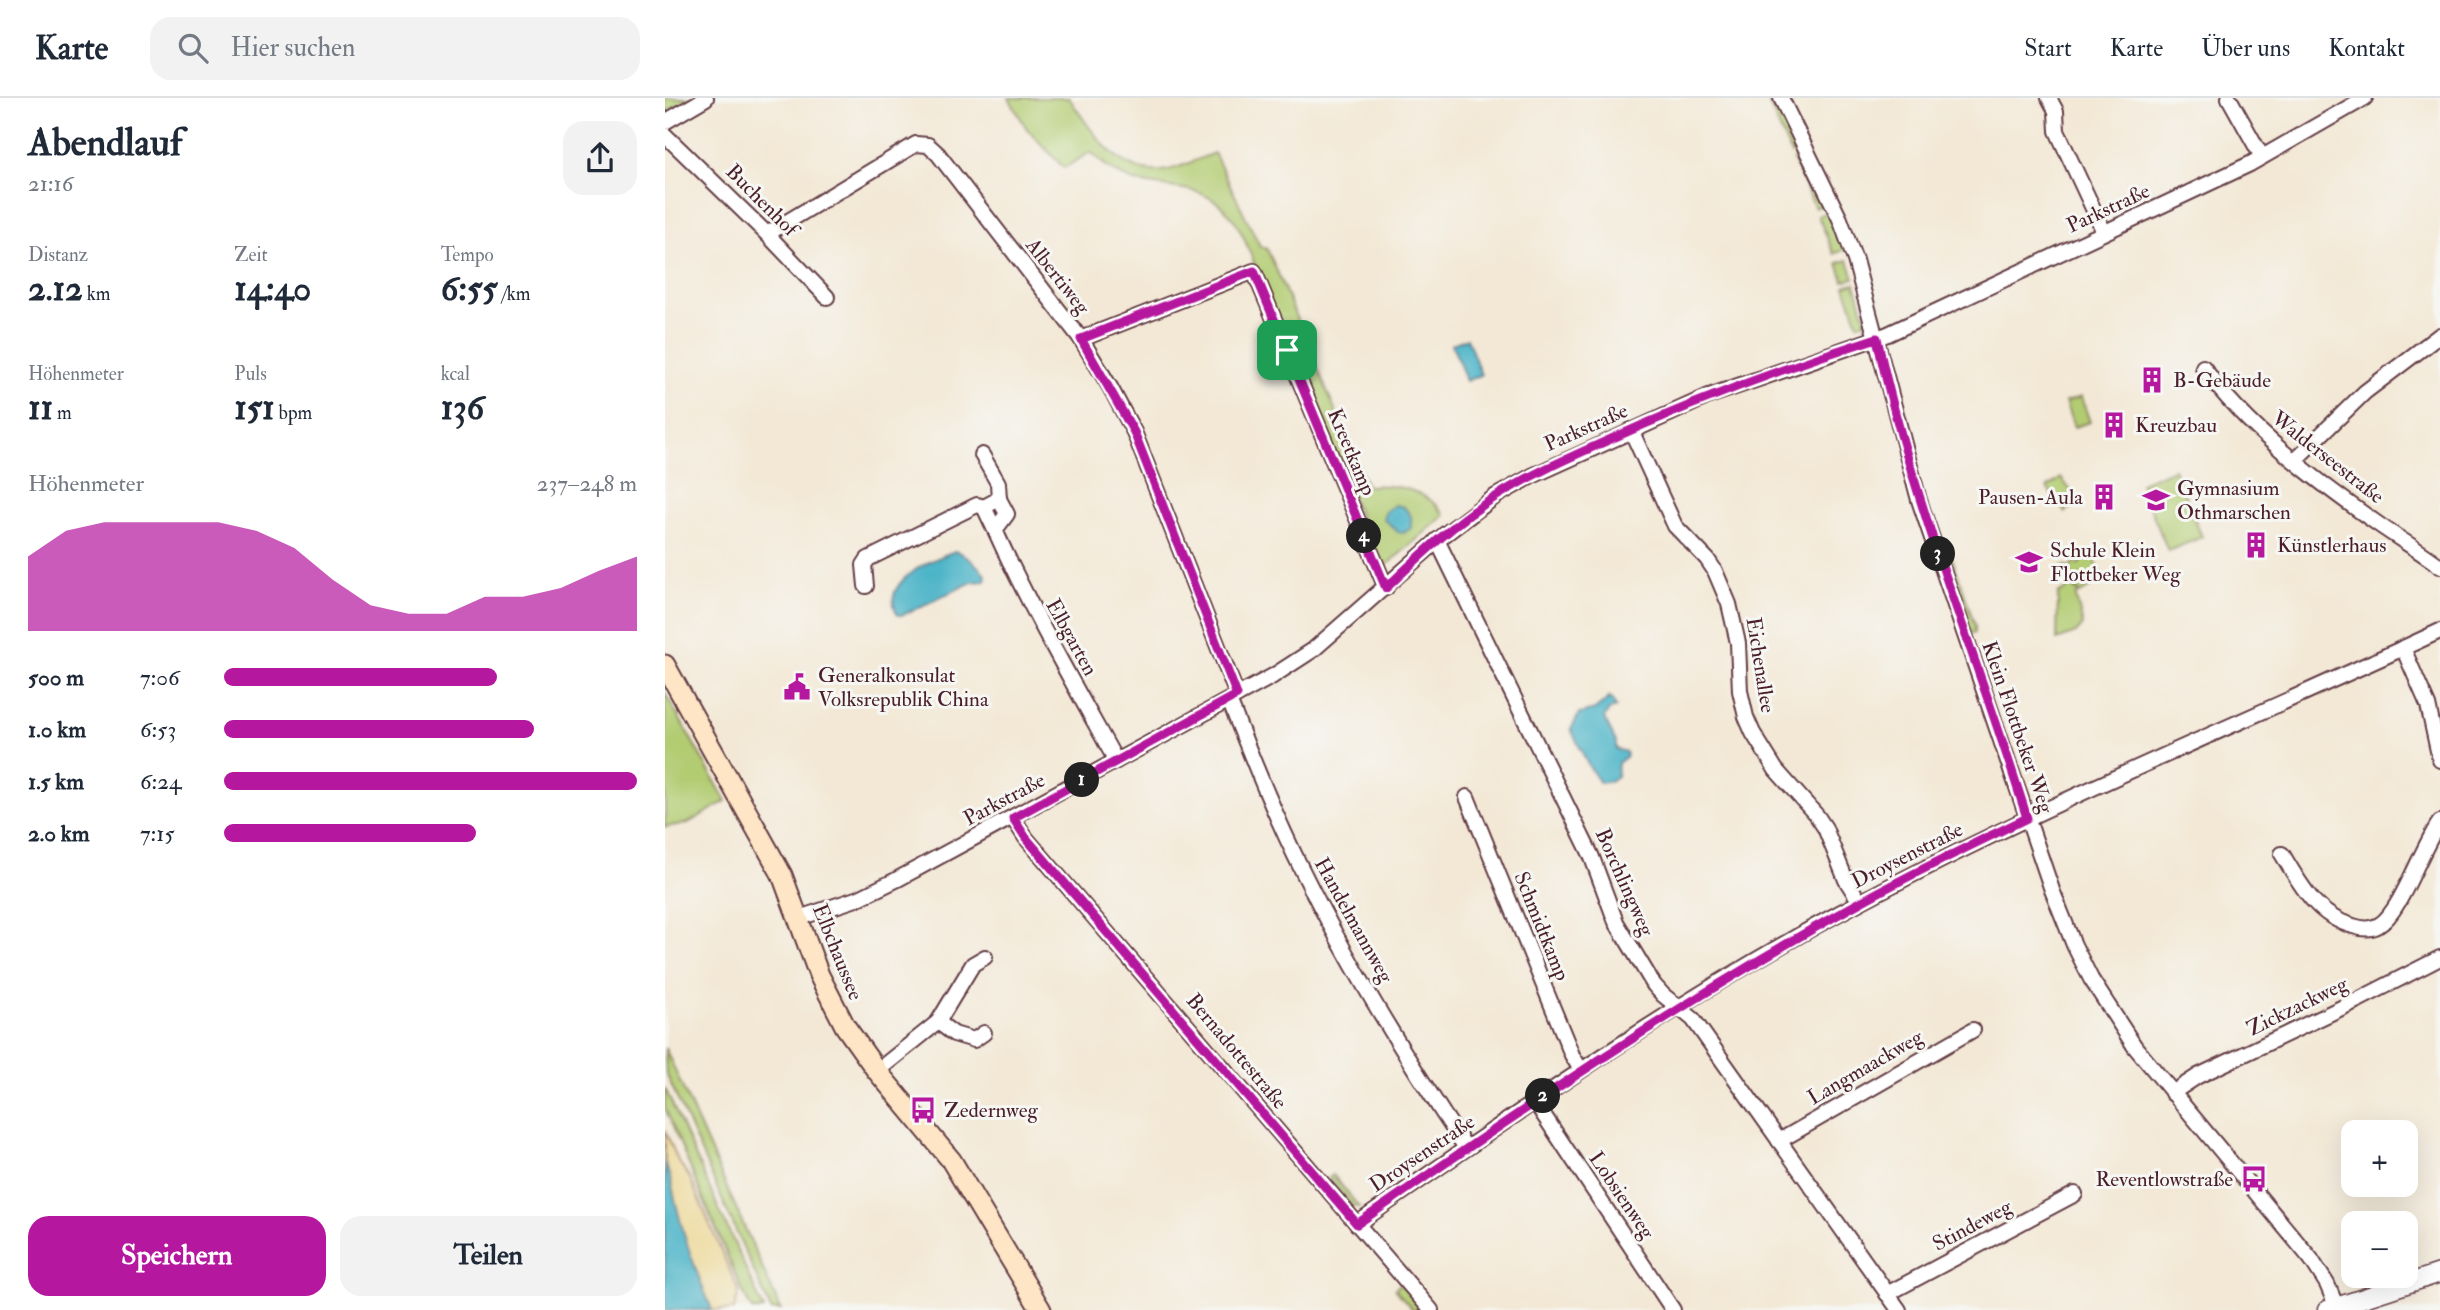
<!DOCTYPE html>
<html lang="de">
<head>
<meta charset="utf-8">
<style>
  :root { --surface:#fff; --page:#f2f2f3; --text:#1f2937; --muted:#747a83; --line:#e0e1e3; --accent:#b5179e }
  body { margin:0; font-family:"IM FELL Double Pica",serif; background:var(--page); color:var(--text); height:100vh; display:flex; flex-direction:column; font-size:26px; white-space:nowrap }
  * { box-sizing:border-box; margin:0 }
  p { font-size:23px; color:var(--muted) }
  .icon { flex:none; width:38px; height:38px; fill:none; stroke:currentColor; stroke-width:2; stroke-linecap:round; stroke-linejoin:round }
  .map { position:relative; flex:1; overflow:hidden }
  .details { display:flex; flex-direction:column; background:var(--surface); width:665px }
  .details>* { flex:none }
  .fabs { position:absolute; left:1676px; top:1022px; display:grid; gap:14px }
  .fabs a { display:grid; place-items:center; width:77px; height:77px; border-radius:14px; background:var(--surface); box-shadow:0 7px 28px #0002; font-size:35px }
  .pin { position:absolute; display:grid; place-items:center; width:60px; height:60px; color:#fff; margin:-30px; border-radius:14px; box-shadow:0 4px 10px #0006 }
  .km { position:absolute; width:35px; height:35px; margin:-18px; border-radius:50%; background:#222; color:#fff; font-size:19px; line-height:35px; text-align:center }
  .round { display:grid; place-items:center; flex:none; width:74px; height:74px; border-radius:21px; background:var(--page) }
  .head { display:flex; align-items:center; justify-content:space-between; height:119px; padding:0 28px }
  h1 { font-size:38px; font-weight:700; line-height:52px }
  .figures { display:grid; grid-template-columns:repeat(3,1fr); gap:10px; height:119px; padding:7px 28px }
  .figures div { display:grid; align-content:center }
  .figures b { font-size:35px; font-weight:700 }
  .figures small { font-size:19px; font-weight:400 }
  .figures p { font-size:19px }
  .chart { height:196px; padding:14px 28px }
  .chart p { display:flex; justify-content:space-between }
  .chart svg { width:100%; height:126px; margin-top:7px; fill:var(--accent); opacity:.7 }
  .cta { display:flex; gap:14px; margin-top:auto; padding:14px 28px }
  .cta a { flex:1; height:80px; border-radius:21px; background:var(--accent); color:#fff; font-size:28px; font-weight:700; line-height:80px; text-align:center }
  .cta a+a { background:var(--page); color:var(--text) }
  ul { padding:0 28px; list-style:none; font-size:23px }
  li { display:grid; grid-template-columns:112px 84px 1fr; align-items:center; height:52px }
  li i { height:18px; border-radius:9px; background:var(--accent) }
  header { display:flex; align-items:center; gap:42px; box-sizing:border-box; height:98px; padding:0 35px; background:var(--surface); border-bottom:2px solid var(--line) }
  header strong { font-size:33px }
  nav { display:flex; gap:38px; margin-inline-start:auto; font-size:24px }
  .search { width:490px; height:63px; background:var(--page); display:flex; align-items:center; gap:18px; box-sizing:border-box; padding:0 24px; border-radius:21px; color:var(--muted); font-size:26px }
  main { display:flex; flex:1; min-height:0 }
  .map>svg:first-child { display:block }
</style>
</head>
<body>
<header>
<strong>Karte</strong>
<div class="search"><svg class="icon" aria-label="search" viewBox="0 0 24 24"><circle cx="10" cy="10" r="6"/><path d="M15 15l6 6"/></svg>Hier suchen</div>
<nav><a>Start</a><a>Karte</a><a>Über uns</a><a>Kontakt</a></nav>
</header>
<main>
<section class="details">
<div class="head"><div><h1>Abendlauf</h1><p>21:16</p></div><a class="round"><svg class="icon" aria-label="share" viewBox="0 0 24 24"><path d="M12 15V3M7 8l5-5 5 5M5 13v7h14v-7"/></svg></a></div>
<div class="figures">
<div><p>Distanz</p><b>2.12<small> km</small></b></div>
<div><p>Zeit</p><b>14:40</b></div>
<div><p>Tempo</p><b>6:55<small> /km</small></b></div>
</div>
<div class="figures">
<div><p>Höhenmeter</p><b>11<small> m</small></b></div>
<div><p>Puls</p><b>151<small> bpm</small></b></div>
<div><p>kcal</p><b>136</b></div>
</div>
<div class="chart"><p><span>Höhenmeter</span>237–248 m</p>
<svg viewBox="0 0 160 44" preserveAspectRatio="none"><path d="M0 44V18L10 9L20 6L30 6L40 6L50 6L60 9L70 15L80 26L90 35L100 38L110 38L120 32L130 32L140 29L150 23L160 18V44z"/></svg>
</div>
<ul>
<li><b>500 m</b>7:06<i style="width:66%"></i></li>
<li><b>1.0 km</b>6:53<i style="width:75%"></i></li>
<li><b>1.5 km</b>6:24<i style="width:100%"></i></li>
<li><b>2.0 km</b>7:15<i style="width:61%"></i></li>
</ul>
<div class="cta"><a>Speichern</a><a>Teilen</a></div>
</section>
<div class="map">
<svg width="1775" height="1212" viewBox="0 0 1775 1212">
  <rect width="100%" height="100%" fill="#f6f6f2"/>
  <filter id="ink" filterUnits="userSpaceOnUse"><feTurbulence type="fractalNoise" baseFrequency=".0143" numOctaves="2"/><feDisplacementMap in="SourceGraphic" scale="14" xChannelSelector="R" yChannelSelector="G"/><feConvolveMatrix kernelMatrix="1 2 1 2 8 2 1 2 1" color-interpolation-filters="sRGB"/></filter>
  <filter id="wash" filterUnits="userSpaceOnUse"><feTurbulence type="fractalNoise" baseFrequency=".00686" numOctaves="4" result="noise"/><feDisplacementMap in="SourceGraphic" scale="28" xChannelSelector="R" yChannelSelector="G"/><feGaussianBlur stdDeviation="1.57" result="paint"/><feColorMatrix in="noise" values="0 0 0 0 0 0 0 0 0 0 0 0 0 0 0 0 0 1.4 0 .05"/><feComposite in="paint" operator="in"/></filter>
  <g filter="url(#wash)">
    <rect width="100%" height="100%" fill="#f3e8d5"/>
    <g fill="#b2cc72" stroke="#7e764e" stroke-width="2">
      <path d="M0,0H25L0,15Z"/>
      <path d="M344,0H404C425,31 453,78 497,73C514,71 533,61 549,55L595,148L602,151L611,171L702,388C732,386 761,391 780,417L717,471L590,167C583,150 577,132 566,118C537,82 504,94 466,82C451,76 437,66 426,54L399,70L362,31Z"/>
      <path d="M1111,3L1134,52L1126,56L1104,6Z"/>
      <path d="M1137,58L1161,105L1150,110L1128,61Z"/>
      <path d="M1165,113L1181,151L1169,156L1153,118Z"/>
      <path d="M1183,162L1189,180L1179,183L1173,165Z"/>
      <path d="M1190,185L1201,223L1193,226L1180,188Z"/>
      <path d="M1416,299L1425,324L1409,329L1400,304Z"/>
      <path d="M1509,371L1537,439L1503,453L1475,385Z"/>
      <path d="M1396,380L1414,403L1400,414L1382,390Z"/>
      <path d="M1278,442L1282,444L1310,528V535H1306L1276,444Z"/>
      <path d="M1420,454H1426L1438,482L1415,495L1394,471L1401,468L1403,470L1410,465L1413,467L1421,460Z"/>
      <path d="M1406,488L1413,495L1411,500L1418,527L1411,535L1392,542L1393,496Z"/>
      <path d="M0,595L61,703L23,725L0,729Z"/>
      <path d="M0,950L116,1212H106L1,975Z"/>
      <path d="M0,990L99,1212H87L76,1190L0,1010Z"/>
      <path d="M668,1077L694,1109H688L664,1080Z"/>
      <path d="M736,1185L759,1212H748L730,1191Z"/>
    </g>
    <path fill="#eeda9e" stroke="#9c7c64" stroke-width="2" d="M0,1032L13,1063L25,1080L74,1194L69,1212H15L0,1171Z"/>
    <g fill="#49b3c7" stroke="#4a6979" stroke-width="2">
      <path d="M802,240L816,277L801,283L787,246Z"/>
      <path d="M730,407L739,409L746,418V430L739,435L733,434L718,420L721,413Z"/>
      <path d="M290,453C299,455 316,470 321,478L320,483L307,484L238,517H233C213,484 265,462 290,453Z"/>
      <path d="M945,599L951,609L944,612L939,620L951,644V651L961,654L962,658L953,665L952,678L946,683L935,685L923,667L906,631L914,616L930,612Z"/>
      <path d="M0,1064C8,1085 10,1107 17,1128C24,1157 36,1184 47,1212H0Z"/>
    </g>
  </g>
  <g filter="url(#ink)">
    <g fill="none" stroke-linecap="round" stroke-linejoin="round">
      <g stroke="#633d44" stroke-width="18">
        <g id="minor">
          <path d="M1116,0L1175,121L1190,162L1254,402L1387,792L1409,847L1426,881L1470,949L1646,1161L1662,1186L1673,1212"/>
          <path d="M1384,0L1391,13L1392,33L1439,134"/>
          <path d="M1564,0L1597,59"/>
          <path d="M0,24L41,0"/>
          <path d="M0,37L102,136L162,199"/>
          <path d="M102,136L251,46L263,47L273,56L416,241L445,289L469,334L572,597"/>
          <path d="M416,241L589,173L721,490"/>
          <path d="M1538,269C1580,329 1653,384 1713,426C1733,440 1755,453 1775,468"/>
          <path d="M966,332L1010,428L1042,461L1050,473L1064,506L1073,545L1075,593L1081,619L1088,635L1111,672L1152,718L1160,730L1181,782L1195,804"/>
          <path d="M317,357L333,385L334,401"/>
          <path d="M1630,362L1700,294L1775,237"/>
          <path d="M330,432L319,409L334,401L342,416L330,432C366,512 409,587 451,663"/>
          <path d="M772,442L926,757L951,824L989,887L998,897L1028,921L1234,1212"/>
          <path d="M201,488L199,467L203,461L312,407L319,409"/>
          <path d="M1738,550L1763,607L1775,662"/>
          <path d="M564,602C587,660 610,718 638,774C685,869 742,962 801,1050"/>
          <path d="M802,699L907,957L916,972"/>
          <path d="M348,720L361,740L766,1212"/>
          <path d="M1617,756C1636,787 1651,818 1688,828C1697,831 1706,832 1714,827C1736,814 1757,748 1775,724"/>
          <path d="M134,820L194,800L231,782L608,578L648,552L779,437L831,398L867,378L1044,298L1223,236L1585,66L1700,0"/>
          <path d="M273,924L289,936L309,942L319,935"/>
          <path d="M212,973L273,924L308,866L320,859"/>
          <path d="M1507,995L1533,978L1693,902L1775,860"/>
          <path d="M870,1004L1008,1212"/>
          <path d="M1114,1043L1308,932"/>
          <path d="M692,1126C855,1013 1019,897 1195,804C1383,704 1582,623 1775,533"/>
          <path d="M1222,1196L1410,1096"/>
        </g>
      </g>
      <g stroke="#633d44" stroke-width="21">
        <path id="tertiary" d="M1662,1212L1775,1175"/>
      </g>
      <g stroke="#633d44" stroke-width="23">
        <path id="secondary" d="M0,567L117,777L154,877L180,928L212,973L286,1062L376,1212"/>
      </g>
      <use href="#minor" stroke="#fff" stroke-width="14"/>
      <use href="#tertiary" stroke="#fff" stroke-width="18"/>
      <use href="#secondary" stroke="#fde5c5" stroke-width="19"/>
    </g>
  </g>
  <g fill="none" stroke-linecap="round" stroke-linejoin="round" filter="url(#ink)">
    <g stroke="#fff" stroke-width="14">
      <path id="route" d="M589,173L721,490C756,457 791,423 832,398C865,377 901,361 937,345C1027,304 1118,270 1212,240C1247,405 1313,560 1362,720C1305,748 1247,775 1192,806C1018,902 855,1013 692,1126L361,740L348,720L572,597L469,334L416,241Z"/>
    </g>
    <use href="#route" stroke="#b5179e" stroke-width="9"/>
  </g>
  <defs>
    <g id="building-bare" transform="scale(2.1)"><path d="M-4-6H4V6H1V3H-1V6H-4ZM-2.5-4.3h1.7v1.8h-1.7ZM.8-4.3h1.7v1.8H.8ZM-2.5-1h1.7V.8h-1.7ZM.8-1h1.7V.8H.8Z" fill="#b5179e" stroke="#f6f6f2" stroke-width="2.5" paint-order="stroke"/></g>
    <g id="school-bare" transform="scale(2.1)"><path d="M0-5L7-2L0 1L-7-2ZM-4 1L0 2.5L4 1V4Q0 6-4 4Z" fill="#b5179e" stroke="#f6f6f2" stroke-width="2.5" paint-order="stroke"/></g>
    <g id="civic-bare" transform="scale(2.1)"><path d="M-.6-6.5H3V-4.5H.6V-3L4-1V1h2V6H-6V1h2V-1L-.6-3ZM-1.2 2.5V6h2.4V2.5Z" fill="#b5179e" stroke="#f6f6f2" stroke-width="2.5" paint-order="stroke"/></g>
    <g id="bus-bare" transform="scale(2.1)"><path d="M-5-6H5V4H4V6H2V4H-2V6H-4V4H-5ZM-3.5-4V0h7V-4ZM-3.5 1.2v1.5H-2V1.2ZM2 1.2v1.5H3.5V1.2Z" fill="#b5179e" stroke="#f6f6f2" stroke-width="2.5" paint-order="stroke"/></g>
  </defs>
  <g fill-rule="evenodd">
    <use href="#building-bare" x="1487" y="282"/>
    <use href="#building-bare" x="1449" y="327"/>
    <use href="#building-bare" x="1439" y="399"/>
    <use href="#school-bare" x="1491" y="402"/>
    <use href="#building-bare" x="1591" y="447"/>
    <use href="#school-bare" x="1364" y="464"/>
    <use href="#civic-bare" x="132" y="589"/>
    <use href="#bus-bare" x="258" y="1012"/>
    <use href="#bus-bare" x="1589" y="1081"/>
  </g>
  <g text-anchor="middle" stroke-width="6" stroke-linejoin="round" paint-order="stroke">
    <g font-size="21" fill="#4a1f2b" stroke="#f6f6f2">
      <text transform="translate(97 102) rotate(45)" y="7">Buchenhof</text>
      <text transform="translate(1443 110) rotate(-25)" y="7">Parkstraße</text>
      <text transform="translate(393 178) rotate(52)" y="7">Albertiweg</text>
      <text transform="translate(921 329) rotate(-24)" y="7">Parkstraße</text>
      <text transform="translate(687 354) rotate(67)" y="7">Kreetkamp</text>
      <text transform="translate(1663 359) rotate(38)" y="7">Walderseestraße</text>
      <text transform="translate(407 539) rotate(61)" y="7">Elbgarten</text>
      <text transform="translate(1096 567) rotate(81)" y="7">Eichenallee</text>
      <text transform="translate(1353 629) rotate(71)" y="7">Klein Flottbeker Weg</text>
      <text transform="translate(339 701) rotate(-28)" y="7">Parkstraße</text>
      <text transform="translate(1242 757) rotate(-27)" y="7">Droysenstraße</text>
      <text transform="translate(960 784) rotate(66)" y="7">Borchlingweg</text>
      <text transform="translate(689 822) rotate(61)" y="7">Handelmannweg</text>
      <text transform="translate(877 828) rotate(68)" y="7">Schmidtkamp</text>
      <text transform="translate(173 854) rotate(68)" y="7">Elbchaussee</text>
      <text transform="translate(1632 908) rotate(-26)" y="7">Zickzackweg</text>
      <text transform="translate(572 953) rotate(50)" y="7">Bernadottestraße</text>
      <text transform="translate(1200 969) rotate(-30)" y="7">Langmaackweg</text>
      <text transform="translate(757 1055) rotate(-34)" y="7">Droysenstraße</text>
      <text transform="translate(957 1097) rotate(56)" y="7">Lobsienweg</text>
      <text transform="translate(1307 1127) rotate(-28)" y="7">Stindeweg</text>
    </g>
    <g font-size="21" fill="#4a1f2b" stroke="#f6f6f2" text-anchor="start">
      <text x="1508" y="289">B-Gebäude</text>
      <text x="1470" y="334">Kreuzbau</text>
      <text x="1512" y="397">Gymnasium<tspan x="1512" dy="24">Othmarschen</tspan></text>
      <text x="1418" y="406" text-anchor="end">Pausen-Aula</text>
      <text x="1612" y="454">Künstlerhaus</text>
      <text x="1385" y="459">Schule Klein<tspan x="1385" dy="24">Flottbeker Weg</tspan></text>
      <text x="153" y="584">Generalkonsulat<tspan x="153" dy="24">Volksrepublik China</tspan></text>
      <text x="279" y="1019">Zedernweg</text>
      <text x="1568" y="1088" text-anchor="end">Reventlowstraße</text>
    </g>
  </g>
</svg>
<div class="fabs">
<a>+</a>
<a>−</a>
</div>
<div class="pin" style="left:622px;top:252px;background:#1e9e55"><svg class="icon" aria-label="arrive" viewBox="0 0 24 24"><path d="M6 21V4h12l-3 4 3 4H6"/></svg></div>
<b class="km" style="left:417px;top:682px">1</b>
<b class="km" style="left:878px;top:998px">2</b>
<b class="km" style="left:1273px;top:456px">3</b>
<b class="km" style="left:699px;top:438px">4</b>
</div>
</main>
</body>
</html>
